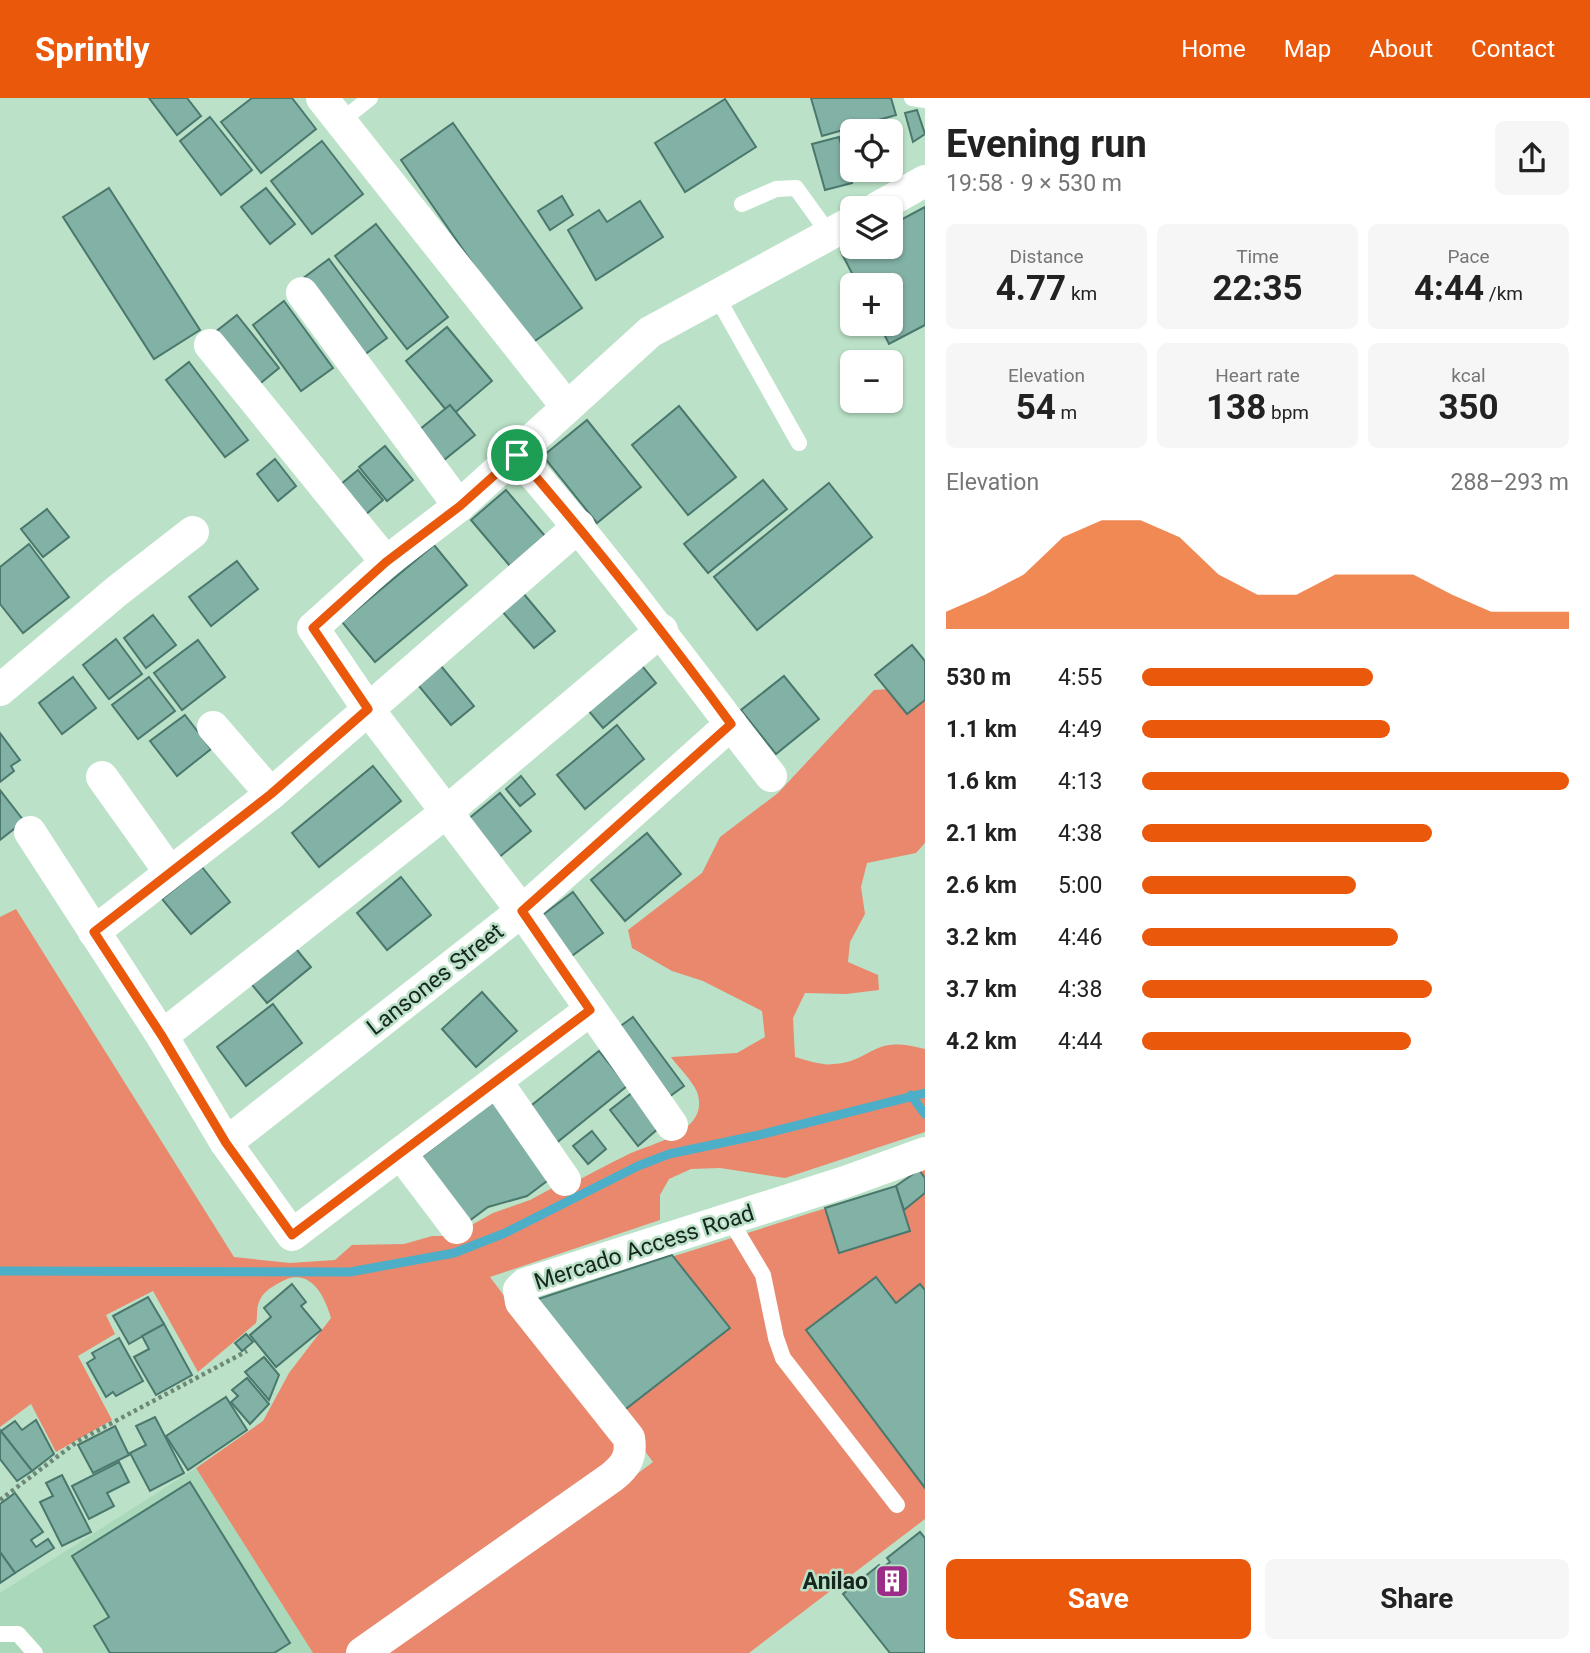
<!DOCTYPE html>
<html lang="en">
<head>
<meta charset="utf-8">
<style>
  :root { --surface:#fff; --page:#f6f6f6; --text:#222; --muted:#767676; --accent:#ea580c }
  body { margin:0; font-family:Roboto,sans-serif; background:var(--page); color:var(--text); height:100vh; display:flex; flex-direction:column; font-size:26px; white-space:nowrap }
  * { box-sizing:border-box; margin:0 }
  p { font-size:23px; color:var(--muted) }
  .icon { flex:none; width:38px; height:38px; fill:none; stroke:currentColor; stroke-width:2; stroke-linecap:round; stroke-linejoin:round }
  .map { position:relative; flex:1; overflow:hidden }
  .details { display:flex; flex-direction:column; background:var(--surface); width:665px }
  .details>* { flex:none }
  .controls { position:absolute; left:840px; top:21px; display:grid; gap:14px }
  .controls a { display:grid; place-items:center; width:63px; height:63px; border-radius:10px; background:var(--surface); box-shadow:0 2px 5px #0004; font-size:35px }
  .pin { position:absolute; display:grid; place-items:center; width:60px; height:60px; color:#fff; margin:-30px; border:4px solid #fff; border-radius:50%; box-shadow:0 2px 7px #0007 }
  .round { display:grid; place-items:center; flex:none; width:74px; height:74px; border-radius:10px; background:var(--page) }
  .summary { display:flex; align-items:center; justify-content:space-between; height:119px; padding:0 21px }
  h1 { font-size:38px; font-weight:700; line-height:52px }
  .stats { display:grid; grid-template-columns:repeat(3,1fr); gap:10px; height:119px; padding:7px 21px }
  .stats div { display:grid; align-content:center; border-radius:10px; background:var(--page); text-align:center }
  .stats b { font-size:35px; font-weight:700 }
  .stats small { font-size:19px; font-weight:400 }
  .stats p { font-size:19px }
  .chart { height:196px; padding:14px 21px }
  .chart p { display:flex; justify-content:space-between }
  .chart svg { width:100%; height:126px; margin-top:7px; fill:var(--accent); opacity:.7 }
  .primary-button { display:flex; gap:14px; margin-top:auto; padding:14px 21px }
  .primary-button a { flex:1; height:80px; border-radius:10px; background:var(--accent); color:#fff; font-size:28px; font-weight:700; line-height:80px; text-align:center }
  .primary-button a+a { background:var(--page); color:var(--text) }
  ul { padding:0 21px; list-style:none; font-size:23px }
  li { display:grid; grid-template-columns:112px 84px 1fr; align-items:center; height:52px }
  li i { height:18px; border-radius:9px; background:var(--accent) }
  header { display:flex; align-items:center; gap:42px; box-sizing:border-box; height:98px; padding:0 35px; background:var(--accent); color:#fff }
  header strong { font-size:33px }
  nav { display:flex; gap:38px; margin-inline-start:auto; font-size:24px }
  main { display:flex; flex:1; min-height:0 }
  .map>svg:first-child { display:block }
</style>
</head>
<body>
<header>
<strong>Sprintly</strong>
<nav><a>Home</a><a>Map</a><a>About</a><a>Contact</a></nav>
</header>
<main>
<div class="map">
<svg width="925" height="1555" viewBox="0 0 925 1555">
  <rect width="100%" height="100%" fill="#bbe2c8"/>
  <path fill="#a9d8ba" d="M196,1370L313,1555H0V1495Z"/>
  <path fill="#e9886d" d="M889,591L925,595V745L916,755L867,765L861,789L865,816L850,844L848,864L878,877L879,892L846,896L805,895L793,920L795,959C806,962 823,968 834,966C876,962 870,936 925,951V1034L785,1080L720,1070L691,1071L669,1081L660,1097V1122L490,1179L637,1376L653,1364L532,1203L896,1088L925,1069V1421L749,1555H313L196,1370L263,1323L289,1275L331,1220C324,1195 308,1167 279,1185C270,1190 263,1194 259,1204C256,1211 258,1218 256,1225L198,1274L153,1193L106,1217L115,1236L78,1258L112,1322L56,1354L31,1306L0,1329V819L16,811L234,1159L290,1165L335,1162L352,1147L404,1146L432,1138H452L493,1115L530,1102L556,1088L562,1091C584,1079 606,1067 629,1056C653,1045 711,1033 697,994C692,982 678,969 671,959L737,955L765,939L762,913L703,883L672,873L632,850L628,832L702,775L720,739L778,695L874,592Z"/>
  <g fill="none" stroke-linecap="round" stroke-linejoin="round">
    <g stroke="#4dafc7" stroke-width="9">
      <path d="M911,997L925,1016"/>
      <path d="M0,1173L350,1174L454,1155L505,1135L638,1068L669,1056L759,1037L925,995"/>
    </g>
  </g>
  <g fill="#82b1a5" stroke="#4b786d" stroke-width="2">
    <path d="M149,0H187L201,18L177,37Z"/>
    <path d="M252,0H292L316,31L261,75L221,24Z"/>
    <path d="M811,0H891L896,17L822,38Z"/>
    <path d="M725,1L756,49L685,94L655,45Z"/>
    <path d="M917,12L925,36L913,44L905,15Z"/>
    <path d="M210,19L252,72L221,97L180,43Z"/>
    <path d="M453,25L582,210L529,247L401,62Z"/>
    <path d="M839,39L852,85L825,92L812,46Z"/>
    <path d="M322,43L363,96L312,136L271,83Z"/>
    <path d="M109,90L200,232L154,261L63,119Z"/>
    <path d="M266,90L295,126L270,146L241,109Z"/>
    <path d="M562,98L573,117L550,132L538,113Z"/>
    <path d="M640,103L663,139L596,182L568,132L599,112L607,124Z"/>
    <path d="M925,109V227L889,246L879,226H891V187H858L841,154L852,148L891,149V127Z"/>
    <path d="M376,126L448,219L407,251L335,158Z"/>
    <path d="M329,161L387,240L360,260L302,181Z"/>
    <path d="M284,203L333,270L301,293L253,227Z"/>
    <path d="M237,217L279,270L257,288L214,235Z"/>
    <path d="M447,229L492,283L451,318L406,263Z"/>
    <path d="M189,264L248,342L225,359L166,282Z"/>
    <path d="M450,307L475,337L444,362L419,332Z"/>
    <path d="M679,308L736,379L688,417L632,347Z"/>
    <path d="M587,322L641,389L597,425L543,358Z"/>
    <path d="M385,348L413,382L387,403L359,369Z"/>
    <path d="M275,361L296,388L278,403L257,376Z"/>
    <path d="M358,372L383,402L359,422L334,392Z"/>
    <path d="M763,382L787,411L708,475L684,446Z"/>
    <path d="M829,385L872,439L757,532L714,479Z"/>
    <path d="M506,392L545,438L510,468L471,422Z"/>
    <path d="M47,411L69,439L43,459L21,431Z"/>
    <path d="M29,446L69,499L23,535L0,506V469Z"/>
    <path d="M434,447L467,487L375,564L342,524Z"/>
    <path d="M237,463L258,491L211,528L189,499Z"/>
    <path d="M523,495L555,533L534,550L502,513Z"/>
    <path d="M153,517L176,547L146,570L124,540Z"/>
    <path d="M116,541L142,576L109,601L83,567Z"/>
    <path d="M198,542L225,579L182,612L154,575Z"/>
    <path d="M912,547L925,563V602L907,616L875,577Z"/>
    <path d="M626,548L656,585L603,630L572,593Z"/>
    <path d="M441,568L474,608L451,627L418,587Z"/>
    <path d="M784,578L819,621L776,656L741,612Z"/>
    <path d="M73,579L96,610L62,636L39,605Z"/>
    <path d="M149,579L175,613L138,641L112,607Z"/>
    <path d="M185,617L211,651L177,678L150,643Z"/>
    <path d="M617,627L644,661L585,711L557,677Z"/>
    <path d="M0,635L20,662L11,668L14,673L0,684Z"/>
    <path d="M373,668L401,703L319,769L292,735Z"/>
    <path d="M521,678L535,696L520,708L506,691Z"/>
    <path d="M0,692L24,723L0,742Z"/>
    <path d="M500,695L531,733L492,765L461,727Z"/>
    <path d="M647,735L681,776L625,823L591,782Z"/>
    <path d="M202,769L230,804L191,836L162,801Z"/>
    <path d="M401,779L431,817L387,852L357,815Z"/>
    <path d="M573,794L603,835L569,860L540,819Z"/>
    <path d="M284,836L311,869L267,905L240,872Z"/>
    <path d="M482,894L517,933L476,969L442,931Z"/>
    <path d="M273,906L302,945L246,988L217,949Z"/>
    <path d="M633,919L684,988L662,1004L611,935Z"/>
    <path d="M599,953L627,988L555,1046L527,1011Z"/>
    <path d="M633,994L660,1029L638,1048L610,1012Z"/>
    <path d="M494,1003L551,1080L527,1098L488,1109L469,1123L421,1059Z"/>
    <path d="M592,1033L606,1051L588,1066L573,1048Z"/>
    <path d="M919,1072L925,1080V1095L904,1112L896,1088Z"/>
    <path d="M896,1088L910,1133L839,1155L825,1110Z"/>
    <path d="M672,1157L730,1230L618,1317L532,1203Z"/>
    <path d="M876,1179L896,1205L920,1186L925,1192V1390L806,1232Z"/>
    <path d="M292,1186L306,1204L301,1208L321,1232L276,1269L250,1237L271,1219L264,1210Z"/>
    <path d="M148,1199L164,1226L129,1246L113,1218Z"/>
    <path d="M164,1226L192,1277L156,1297L134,1259L149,1251L142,1238Z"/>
    <path d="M246,1236L253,1244L242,1253L235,1245Z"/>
    <path d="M119,1240L143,1283L116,1298L113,1294L106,1299L87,1265L95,1260L92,1255Z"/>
    <path d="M264,1259L279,1277L269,1302L245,1274Z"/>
    <path d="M247,1280L269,1306L250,1326L231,1304L238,1298L232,1292Z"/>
    <path d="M226,1299L247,1332L188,1372L166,1338Z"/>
    <path d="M155,1319L184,1375L150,1393L130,1355L146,1347L136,1328Z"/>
    <path d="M36,1322L54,1356L32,1373L1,1333L15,1323L22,1332Z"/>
    <path d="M115,1328L129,1357L93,1375L78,1347Z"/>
    <path d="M0,1332L32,1373L17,1383L0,1361Z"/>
    <path d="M119,1364L129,1384L107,1395L114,1408L89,1421L72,1388Z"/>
    <path d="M62,1377L91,1434L62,1448L40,1404L53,1398L46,1385Z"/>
    <path d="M190,1384L290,1545L274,1555H110L94,1528L109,1519L72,1458Z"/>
    <path d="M15,1395L43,1434L31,1442L36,1449L48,1441L54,1450L15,1475L0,1454V1406Z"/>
    <path d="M920,1434L925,1440V1555H890L843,1496L879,1467L882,1470L890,1464L887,1460Z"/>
    <path d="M0,1454L15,1475L0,1485Z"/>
  </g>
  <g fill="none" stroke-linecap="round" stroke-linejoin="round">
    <path stroke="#6d8876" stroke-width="4.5" stroke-dasharray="3.5 3.5" stroke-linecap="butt" d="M0,1402L78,1343L247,1253"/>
    <g stroke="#fff" stroke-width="16">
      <path d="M912,0L925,2"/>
      <path d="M340,24L370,0"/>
      <path d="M742,106L776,91L796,90L830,137"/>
      <path d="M717,199L799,345"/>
      <path d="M730,1122L763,1177L776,1240L783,1260L897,1407"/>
      <path d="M0,1536H18L35,1555"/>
    </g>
    <g stroke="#fff" stroke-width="32">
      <path d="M322,0L567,309"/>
      <path d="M877,110L925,83"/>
      <path d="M302,195L459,408"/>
      <path d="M210,247L386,464"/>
      <path d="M517,357C607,460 687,570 771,678"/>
      <path d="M0,592L117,493L193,434"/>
      <path d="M213,629L271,696"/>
      <path d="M102,679L169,773"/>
      <path d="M30,734L162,938L226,1045L292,1137L590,912"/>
      <path d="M94,834L271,696L579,428"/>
      <path d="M162,938L445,715L662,532"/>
      <path d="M497,984L565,1082"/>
      <path d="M672,1027L522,813L368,611L313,530L386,464L459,408L650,234L852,124"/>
      <path d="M226,1045L522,813L731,626"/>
      <path d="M401,1056L457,1130"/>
      <path d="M362,1555L612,1379C626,1368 632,1358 629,1340L521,1204L519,1192L525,1186L845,1084L925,1055"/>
    </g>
  </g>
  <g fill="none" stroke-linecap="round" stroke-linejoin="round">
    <g stroke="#fff" stroke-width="14">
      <path id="route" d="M517,357C593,444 663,533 731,626L522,813L590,912L292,1137L226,1045L162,938L94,834L271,696L368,611L313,530L386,464L460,408Z"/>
    </g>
    <use href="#route" stroke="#ea580c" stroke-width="9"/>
  </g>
  <defs>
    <g id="building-square" transform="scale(1.75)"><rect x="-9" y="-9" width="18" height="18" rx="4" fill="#9d2c89" stroke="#bbe2c8"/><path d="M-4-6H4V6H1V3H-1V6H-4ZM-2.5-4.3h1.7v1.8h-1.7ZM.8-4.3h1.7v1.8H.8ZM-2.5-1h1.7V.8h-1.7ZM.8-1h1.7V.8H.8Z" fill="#fff"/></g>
  </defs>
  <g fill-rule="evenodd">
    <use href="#building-square" x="892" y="1483"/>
  </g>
  <g text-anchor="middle" stroke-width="5" stroke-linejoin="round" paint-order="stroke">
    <g font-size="23" fill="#18271e" stroke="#bbe2c8">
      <text transform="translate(435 881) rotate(-38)" y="8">Lansones Street</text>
      <text transform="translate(644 1149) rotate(-18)" y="8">Mercado Access Road</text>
    </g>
    <g font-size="23" font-weight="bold" fill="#18271e" stroke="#bbe2c8" text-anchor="end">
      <text x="868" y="1491">Anilao</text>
    </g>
  </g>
</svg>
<div class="controls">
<a><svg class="icon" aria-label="locate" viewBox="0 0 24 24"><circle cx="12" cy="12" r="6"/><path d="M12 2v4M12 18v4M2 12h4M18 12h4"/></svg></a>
<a><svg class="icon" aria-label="layers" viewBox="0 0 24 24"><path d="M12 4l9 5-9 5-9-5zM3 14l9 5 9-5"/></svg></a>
<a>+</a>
<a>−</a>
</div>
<div class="pin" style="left:517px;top:357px;background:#1e9e55"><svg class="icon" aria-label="arrive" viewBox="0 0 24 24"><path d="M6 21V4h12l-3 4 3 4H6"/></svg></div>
</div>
<section class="details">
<div class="summary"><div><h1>Evening run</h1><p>19:58 · 9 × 530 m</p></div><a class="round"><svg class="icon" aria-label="share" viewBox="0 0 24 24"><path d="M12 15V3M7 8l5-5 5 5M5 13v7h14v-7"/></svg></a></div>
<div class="stats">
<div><p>Distance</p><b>4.77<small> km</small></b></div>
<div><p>Time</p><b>22:35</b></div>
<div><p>Pace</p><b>4:44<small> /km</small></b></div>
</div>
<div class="stats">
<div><p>Elevation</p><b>54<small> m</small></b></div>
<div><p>Heart rate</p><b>138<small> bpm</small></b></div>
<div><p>kcal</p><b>350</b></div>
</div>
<div class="chart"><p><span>Elevation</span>288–293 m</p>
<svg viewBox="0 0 160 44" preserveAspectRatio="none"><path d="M0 44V38L10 32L20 25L30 12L40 6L50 6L60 12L70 25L80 32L90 32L100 25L110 25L120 25L130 32L140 38L150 38L160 38V44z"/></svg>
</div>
<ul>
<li><b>530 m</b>4:55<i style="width:54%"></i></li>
<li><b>1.1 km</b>4:49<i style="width:58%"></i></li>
<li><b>1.6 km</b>4:13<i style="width:100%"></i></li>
<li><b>2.1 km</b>4:38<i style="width:68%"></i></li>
<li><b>2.6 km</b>5:00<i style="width:50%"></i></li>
<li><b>3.2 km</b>4:46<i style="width:60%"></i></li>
<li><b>3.7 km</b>4:38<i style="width:68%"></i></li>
<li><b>4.2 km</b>4:44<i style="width:63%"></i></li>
</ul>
<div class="primary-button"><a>Save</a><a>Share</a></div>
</section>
</main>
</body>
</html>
